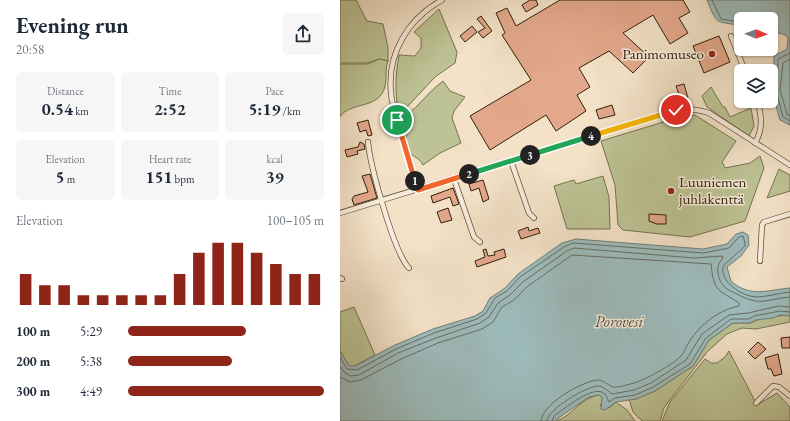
<!DOCTYPE html>
<html lang="en">
<head>
<meta charset="utf-8">
<style>
  :root { --surface:#fff; --page:#f6f6f7; --text:#1f2937; --muted:#747a83; --accent:#8f2418 }
  body { margin:0; font-family:"EB Garamond",serif; background:var(--page); color:var(--text); height:100vh; display:flex; flex-direction:column; font-size:15px; white-space:nowrap }
  * { box-sizing:border-box; margin:0 }
  p { font-size:13px; color:var(--muted) }
  .icon { flex:none; width:22px; height:22px; fill:none; stroke:currentColor; stroke-width:2; stroke-linecap:round; stroke-linejoin:round }
  .map { position:relative; flex:1; overflow:hidden }
  .drawer { display:flex; flex-direction:column; background:var(--surface); width:340px }
  .drawer>* { flex:none }
  .needle { width:26px; rotate:91deg }
  .tools { position:absolute; left:394px; top:12px; display:grid; gap:8px }
  .tools a { display:grid; place-items:center; width:44px; height:44px; border-radius:6px; background:var(--surface); box-shadow:0 1px 3px #0004; font-size:20px }
  .pin { position:absolute; display:grid; place-items:center; width:34px; height:34px; color:#fff; margin:-17px; border:2px solid #fff; border-radius:50%; box-shadow:0 1px 4px #0007 }
  .km { position:absolute; width:20px; height:20px; margin:-10px; border-radius:50%; background:#222; color:#fff; font-size:11px; line-height:20px; text-align:center }
  .round { display:grid; place-items:center; flex:none; width:42px; height:42px; border-radius:6px; background:var(--page) }
  .head { display:flex; align-items:center; justify-content:space-between; height:68px; padding:0 16px }
  h1 { font-size:22px; font-weight:700; line-height:30px }
  .figures { display:grid; grid-template-columns:repeat(3,1fr); gap:6px; height:68px; padding:4px 16px }
  .figures div { display:grid; align-content:center; border-radius:6px; background:var(--page); text-align:center }
  .figures b { font-size:17px; font-weight:700 }
  .figures small { font-size:11px; font-weight:400 }
  .figures p { font-size:11px }
  .chart { height:112px; padding:8px 16px }
  .chart p { display:flex; justify-content:space-between }
  .chart svg { width:100%; height:72px; margin-top:4px; stroke:var(--accent); stroke-width:6 }
  ul { padding:0 16px; list-style:none; font-size:13px }
  li { display:grid; grid-template-columns:64px 48px 1fr; align-items:center; height:30px }
  li i { height:10px; border-radius:5px; background:var(--accent) }
  main { display:flex; flex:1; min-height:0 }
  .map>svg:first-child { display:block }
</style>
</head>
<body>
<main>
<section class="drawer">
<div class="head"><div><h1>Evening run</h1><p>20:58</p></div><a class="round"><svg class="icon" aria-label="share" viewBox="0 0 24 24"><path d="M12 15V3M7 8l5-5 5 5M5 13v7h14v-7"/></svg></a></div>
<div class="figures">
<div><p>Distance</p><b>0.54<small> km</small></b></div>
<div><p>Time</p><b>2:52</b></div>
<div><p>Pace</p><b>5:19<small> /km</small></b></div>
</div>
<div class="figures">
<div><p>Elevation</p><b>5<small> m</small></b></div>
<div><p>Heart rate</p><b>151<small> bpm</small></b></div>
<div><p>kcal</p><b>39</b></div>
</div>
<div class="chart"><p><span>Elevation</span>100–105 m</p>
<svg viewBox="0 0 160 44" preserveAspectRatio="none"><path d="M5 44V25M15 44V32M25 44V32M35 44V38M45 44V38M55 44V38M65 44V38M75 44V38M85 44V25M95 44V12M105 44V6M115 44V6M125 44V12M135 44V19M145 44V25M155 44V25"/></svg>
</div>
<ul>
<li><b>100 m</b>5:29<i style="width:60%"></i></li>
<li><b>200 m</b>5:38<i style="width:53%"></i></li>
<li><b>300 m</b>4:49<i style="width:100%"></i></li>
</ul>
</section>
<div class="map">
<svg width="450" height="421" viewBox="0 0 450 421">
  <rect width="100%" height="100%" fill="#f3e2c8"/>
  <filter id="stains"><feTurbulence type="fractalNoise" baseFrequency=".005" numOctaves="4"/><feColorMatrix values="0 0 0 0 .2 0 0 0 0 .09 0 0 0 0 .02 0 0 0 .5 -.17"/></filter>
  <radialGradient id="worn" r=".72"><stop offset=".6" stop-color="#630" stop-opacity="0"/><stop offset="1" stop-color="#630" stop-opacity=".3"/></radialGradient>
  <g fill="#bdc395" stroke="#767250">
    <path d="M0,0H16L27,21L43,24L48,48V61L39,59L28,63H0Z"/>
    <path d="M99,9L117,52L115,63L95,77L67,107L57,103C55,86 56,72 59,55L75,56L81,48V38L74,32Z"/>
    <path d="M39,59L48,61C45,69 47,78 45,86C40,110 10,101 0,117V64H28Z"/>
    <path d="M103,81L110,91L125,97L114,111L112,118L121,143L100,153L83,165C80,158 73,157 69,152C63,141 69,127 66,116C80,105 89,91 103,81Z"/>
    <path d="M371,87L383,107H385L390,117L411,108L414,126L409,136L367,107L362,96Z"/>
    <path d="M355,115L396,141L382,162L385,168L410,163L420,156L424,168L405,221L350,237L283,230L278,225L275,185L261,141L343,116Z"/>
    <path d="M439,169L450,175V191L427,198Z"/>
    <path d="M263,176L269,197L270,229H227L214,186L234,180L236,184Z"/>
    <path d="M14,307L35,355L12,367L9,366L0,351V312Z"/>
    <path d="M450,315V322L416,329L402,328L387,334L367,352L329,401L324,408L320,421H302L293,412L289,399H296L315,391L353,366L369,340L393,323H410L426,317Z"/>
    <path d="M389,351L417,405L437,393L450,407V421H322L330,402L365,359L371,363H377L385,357Z"/>
    <path d="M259,395L262,397L263,400L260,406L269,408L276,402L287,410L295,421H216C233,416 239,398 259,395Z"/>
  </g>
  <g fill="#9dbcbd" stroke="#717e76">
    <path d="M367,0H450V125L440,120L433,95L434,56L447,49L448,39L446,35L431,31V19H401V26C377,20 378,28 367,0Z"/>
    <path d="M403,232L408,235L409,245L401,256L387,267L391,281C410,298 428,290 450,288V316L440,315L433,318L415,320L410,323H393L369,340L353,366L315,391L296,399L276,402L265,410L261,409L262,397L259,395L249,397L214,421H0V351L9,366H15L55,345L93,329L135,316L143,311L150,298L165,288L178,274L222,243L236,239L363,249L387,244L396,234Z"/>
  </g>
  <g fill="none" stroke-linecap="round" stroke-linejoin="round">
    <g stroke="#666e64" stroke-width="1">
      <path d="M372,0L381,19L401,22"/>
      <path d="M450,53L438,59L437,85L434,90L437,94L443,117L450,121"/>
      <path d="M450,59L443,63L440,90L447,114L450,116"/>
      <path d="M0,357L7,369L17,370L56,349L94,333L137,319L146,313L155,298L167,291L180,277L224,247L233,243L363,253L389,248L399,237L403,236L405,243V246L383,266C380,282 401,296 416,297C427,297 439,293 450,292"/>
      <path d="M0,366L5,373L11,376L19,375L58,353L96,338L140,323L149,317L158,303L170,295L184,281L227,251L234,248L354,258L382,256L383,258C377,264 377,271 379,278C383,288 388,290 397,294C420,307 426,299 450,297"/>
      <path d="M0,377L10,382L21,380L61,359L98,343L142,329L153,322L162,307L174,300L188,286L232,255L371,264C374,293 378,289 399,303V306C378,310 360,325 349,342C346,346 345,352 341,356C334,364 305,380 294,383C290,384 277,388 273,387C267,385 264,380 257,380C241,382 202,404 201,421"/>
      <path d="M207,421C208,409 246,386 259,386C264,387 268,391 272,394L294,390L311,383L346,360L362,334L389,315L408,313L439,306L450,307"/>
      <path d="M212,421L214,416C223,410 254,383 265,394C268,397 267,400 269,402L275,398L295,395L313,387L350,364L366,338L391,319H409L414,316L440,311L450,312"/>
    </g>
  </g>
  <g fill="#e3a88c" stroke="#30200b">
    <path d="M190,0H196L198,5L186,12L182,5Z"/>
    <path d="M220,0H343L350,12L339,18L348,33L330,44L313,15L283,33L309,57L293,73L269,51L239,68L250,87L237,95L246,111L216,131L206,115L150,150L130,116L191,80L162,35L165,33L156,13L167,8L176,26Z"/>
    <path d="M141,16L152,31L143,38L138,32L145,28L137,19Z"/>
    <path d="M132,26L137,32L125,42L120,36Z"/>
    <path d="M379,36L390,62L364,73L353,46Z"/>
    <path d="M344,84L348,98L341,100L336,86Z"/>
    <path d="M272,105L275,115L259,119L256,110Z"/>
    <path d="M28,120L32,135L28,136L26,130L20,132L17,123Z"/>
    <path d="M20,142L24,144L25,149L17,151L18,154L7,157L5,150L18,147Z"/>
    <path d="M30,174L37,198L14,205L12,199L14,196L28,192L22,176Z"/>
    <path d="M143,180L149,199L143,202L139,188L131,191L129,184Z"/>
    <path d="M113,188L119,204L113,206L110,197L93,203L91,196Z"/>
    <path d="M108,208L112,220L101,223L97,212Z"/>
    <path d="M309,214L326,215V224H317L309,221Z"/>
    <path d="M188,227L189,231L198,228L200,233L181,239L178,231Z"/>
    <path d="M146,249L148,256L155,255L154,252L164,249L166,257L137,267L135,261L145,257L143,250Z"/>
    <path d="M450,337V348H442L441,338Z"/>
    <path d="M418,342L426,349L415,359L408,352Z"/>
    <path d="M438,354L442,374L434,376L431,369H428L425,358Z"/>
  </g>
  <g fill="none" stroke-linecap="round" stroke-linejoin="round">
    <g stroke="#61503a" stroke-width="6">
      <g id="street">
        <path d="M391,36L405,71"/>
        <path d="M28,142C30,165 54,253 69,268"/>
        <path d="M415,143C423,130 422,115 417,101"/>
        <path d="M171,161L189,213L194,218"/>
        <path d="M114,179L134,237L140,242"/>
        <path d="M78,190C72,172 67,154 62,137C58,122 52,108 51,93C47,53 68,19 102,0"/>
        <path d="M0,213L336,110C348,108 357,109 369,113L450,165"/>
        <path d="M420,261L422,225L424,222L450,214"/>
        <path d="M0,278L2,279"/>
        <path d="M416,403L433,386L439,387L450,396"/>
      </g>
    </g>
    <use href="#street" stroke="#f7ecdb" stroke-width="4.5"/>
  </g>
  <g fill="none" stroke-linecap="round" stroke-linejoin="round">
    <g stroke="#fff" stroke-width="8">
      <path id="split-1" d="M57,120L75,181"/>
    </g>
    <g stroke="#fff" stroke-width="8">
      <path id="split-2" d="M75,181L78,190L129,174"/>
    </g>
    <g stroke="#fff" stroke-width="8">
      <path id="split-3" d="M129,174L190,155"/>
    </g>
    <g stroke="#fff" stroke-width="8">
      <path id="split-4" d="M190,155L251,136"/>
    </g>
    <g stroke="#fff" stroke-width="8">
      <path id="split-5" d="M251,136L311,118"/>
    </g>
    <g stroke="#fff" stroke-width="8">
      <path id="split-6" d="M311,118L336,110"/>
    </g>
    <use href="#split-1" stroke="#f0652b" stroke-width="5"/>
    <use href="#split-2" stroke="#f0652b" stroke-width="5"/>
    <use href="#split-3" stroke="#22a559" stroke-width="5"/>
    <use href="#split-4" stroke="#22a559" stroke-width="5"/>
    <use href="#split-5" stroke="#f5b400" stroke-width="5"/>
    <use href="#split-6" stroke="#f5b400" stroke-width="5"/>
  </g>
  <g fill="#8f2418" stroke="#f7ecdb" stroke-width="1.5">
    <circle cx="372" cy="54" r="4"/>
    <circle cx="331" cy="191" r="4"/>
  </g>
  <g text-anchor="middle" stroke-width="3" stroke-linejoin="round" paint-order="stroke">
    <g font-size="15" fill="#30200b" stroke="#f7ecdb" text-anchor="end">
      <text x="364" y="59">Panimomuseo</text>
      <text x="339" y="187" text-anchor="start">Luuniemen<tspan x="339" dy="17">juhlakenttä</tspan></text>
    </g>
    <g font-size="16" font-style="italic" fill="#514f40" stroke="#f7ecdb">
      <text x="279" y="327">Porovesi</text>
    </g>
  </g>
  <rect width="100%" height="100%" filter="url(#stains)"/>
  <rect width="100%" height="100%" fill="url(#worn)"/>
</svg>
<div class="tools">
<a><svg class="needle" viewBox="-14 -14 28 28"><path d="M0-13l5 13h-10z" fill="#e53935"/><path d="M0 13l5-13h-10z" fill="#747a83"/></svg></a>
<a><svg class="icon" aria-label="layers" viewBox="0 0 24 24"><path d="M12 4l9 5-9 5-9-5zM3 14l9 5 9-5"/></svg></a>
</div>
<div class="pin" style="left:57px;top:120px;background:#1e9e55"><svg class="icon" aria-label="arrive" viewBox="0 0 24 24"><path d="M6 21V4h12l-3 4 3 4H6"/></svg></div>
<div class="pin" style="left:336px;top:110px;background:#d93025"><svg class="icon" aria-label="check" viewBox="0 0 24 24"><path d="M5 12l5 5 9-10"/></svg></div>
<b class="km" style="left:75px;top:181px">1</b>
<b class="km" style="left:129px;top:174px">2</b>
<b class="km" style="left:190px;top:155px">3</b>
<b class="km" style="left:251px;top:136px">4</b>
</div>
</main>
</body>
</html>
